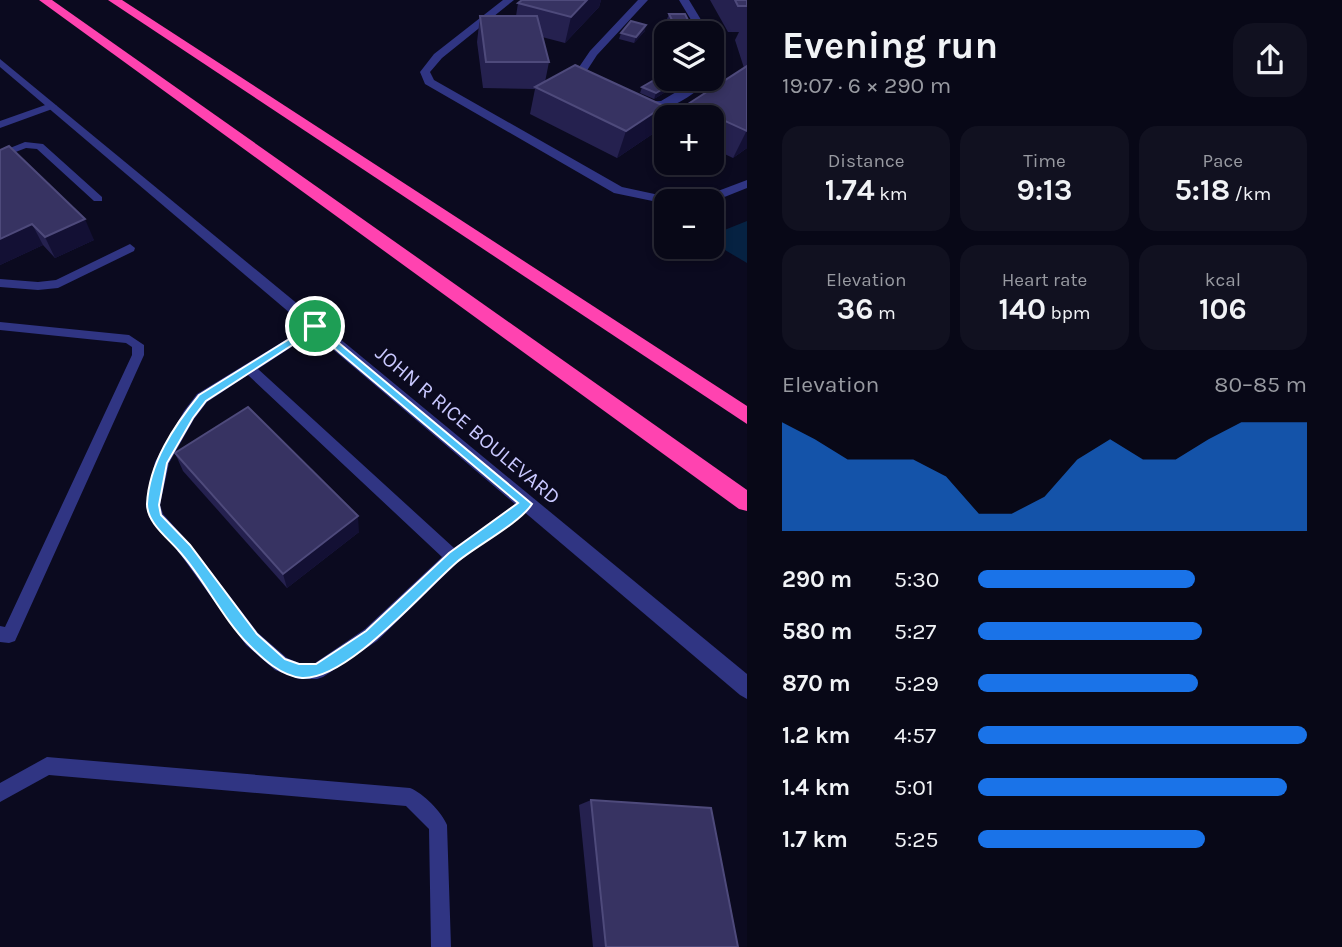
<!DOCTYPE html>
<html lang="en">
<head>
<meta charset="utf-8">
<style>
  :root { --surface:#080817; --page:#111120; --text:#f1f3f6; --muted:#989aa1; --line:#292936; --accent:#1a73e8 }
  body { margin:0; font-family:Karla,sans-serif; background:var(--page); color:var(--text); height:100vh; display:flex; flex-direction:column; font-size:26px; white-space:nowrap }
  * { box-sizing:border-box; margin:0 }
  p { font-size:23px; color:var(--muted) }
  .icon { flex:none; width:38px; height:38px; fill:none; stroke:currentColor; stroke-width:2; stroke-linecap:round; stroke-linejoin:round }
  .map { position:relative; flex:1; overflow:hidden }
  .sheet { display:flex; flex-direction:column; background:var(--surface); width:595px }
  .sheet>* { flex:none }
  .controls { position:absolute; left:654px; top:21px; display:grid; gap:14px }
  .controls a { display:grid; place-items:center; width:70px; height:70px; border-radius:14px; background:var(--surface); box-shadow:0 4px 10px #0003,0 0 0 2px var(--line); font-size:35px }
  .pin { position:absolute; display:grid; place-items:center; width:60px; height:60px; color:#fff; margin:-30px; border:4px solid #fff; border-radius:50%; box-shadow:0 2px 7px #0007 }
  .round { display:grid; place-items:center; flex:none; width:74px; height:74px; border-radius:21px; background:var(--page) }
  .headline { display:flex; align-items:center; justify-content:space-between; height:119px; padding:0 35px }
  h1 { font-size:38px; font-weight:700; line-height:52px }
  .figures { display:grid; grid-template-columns:repeat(3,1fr); gap:10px; height:119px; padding:7px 35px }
  .figures div { display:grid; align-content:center; border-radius:18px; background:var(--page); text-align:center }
  .figures b { font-size:30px; font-weight:700 }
  .figures small { font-size:19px; font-weight:400 }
  .figures p { font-size:19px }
  .chart { height:196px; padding:14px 35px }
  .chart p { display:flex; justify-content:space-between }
  .chart svg { width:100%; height:126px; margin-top:7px; fill:var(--accent); opacity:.7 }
  ul { padding:0 35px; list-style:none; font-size:23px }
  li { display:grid; grid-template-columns:112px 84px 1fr; align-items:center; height:52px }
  li i { height:18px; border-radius:9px; background:var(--accent) }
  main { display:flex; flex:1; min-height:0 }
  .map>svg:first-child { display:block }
</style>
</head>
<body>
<main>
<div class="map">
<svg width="747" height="947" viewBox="0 0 747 947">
  <rect width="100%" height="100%" fill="#0b0a1f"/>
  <path fill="#062242" d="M747,221V263L725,250L720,241L722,231Z"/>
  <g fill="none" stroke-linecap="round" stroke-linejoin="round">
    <g fill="#303583" fill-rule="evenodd">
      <path d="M25,142L43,144L102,197V201H94L37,149L26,148L0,158V152Z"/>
      <path d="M130,244L135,248L134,251L58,288L38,290L0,287V279L38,282L56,280Z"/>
      <path d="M0,322L129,335L144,345V355L15,641L9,643L0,642V626L5,627L132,355V347L126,343L0,330Z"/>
      <path d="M315,322L319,323L321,326L319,329L258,369L454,548L521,500L526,498L531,500L533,504L531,508L458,562L377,641L323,677L317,679H299L275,670L246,645L180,554L149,517L146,505L155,462L184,411L197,394ZM248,375L442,557L365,629L315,663H299L287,658L258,633L190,544L163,514L160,505L169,463L194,419L207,402Z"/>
      <path d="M47,757L410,788C423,793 442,812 447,825L451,947H431L429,829L406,806L49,775L0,802V783Z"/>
    </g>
    <g fill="#303583" fill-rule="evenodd">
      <path d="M503,0H514L442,58L430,72L434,80L622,187L673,198L710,194L747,180V188L712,202L667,201V204L614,193L425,84L420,72L434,54Z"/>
      <path d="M638,0H648L597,55L586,72L599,85L590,87L575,73L590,51Z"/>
      <path d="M679,0H689L709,33H699Z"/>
      <path d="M712,50L717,53L720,69L712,75Z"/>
      <path d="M698,79H709C693,97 657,121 633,105L639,102L661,101Z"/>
      <path d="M51,103L57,106L55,108L0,128V121Z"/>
    </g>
    <path fill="#303583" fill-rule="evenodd" d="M0,59L747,674V699L740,695L0,67Z"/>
    <g fill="#ff43b0" fill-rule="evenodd">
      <path d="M39,0H52L747,490V511L739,509Z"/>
      <path d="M108,0H122L747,406V424Z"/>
    </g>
  </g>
  <g fill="#25214f">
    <path d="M522,0H601L599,7L565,43L542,37L549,62L545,82L664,106L654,133L617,158L530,114L535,89L483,88L477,42L480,16H516L518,3Z"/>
    <path d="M710,0H747V148L733,158L712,148V117H683L688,104L744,68L735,40L739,32H728Z"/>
    <path d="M669,14L692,28L690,33H674L667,19Z"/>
    <path d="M645,31L634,43L619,39L621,33Z"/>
    <path d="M642,87L672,88L654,99L640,93Z"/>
    <path d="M0,150L94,240L55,258L43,245L0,265Z"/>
    <path d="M175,453L359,532L287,588L183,471Z"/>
    <path d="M591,800L738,947H593L579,805Z"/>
  </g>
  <g fill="#131034">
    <path d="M587,0H601L599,7L565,43L571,17Z"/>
    <path d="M646,25L645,31L634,43L636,37Z"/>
    <path d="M675,82L672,88L654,99L656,93Z"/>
    <path d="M664,106L654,133L617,158L626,131Z"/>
    <path d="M747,130V148L733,158Z"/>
    <path d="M85,219L94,240L55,258L45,237Z"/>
    <path d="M32,224L43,245L0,265V239Z"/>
    <path d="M358,516L359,532L287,588L283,574Z"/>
  </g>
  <g fill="#373362" stroke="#4e4a7b" stroke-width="2">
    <path d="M522,0H587L571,17L518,3Z"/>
    <path d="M735,0H747V6H738Z"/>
    <path d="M669,14H685L692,28H676Z"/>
    <path d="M480,16H537L549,62H486Z"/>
    <path d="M631,21L646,25L636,37L621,33Z"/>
    <path d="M575,65L664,106L626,131L535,87Z"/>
    <path d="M747,66V131L688,104Z"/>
    <path d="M661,76L675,82L656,93L642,87Z"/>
    <path d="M9,146L85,219L45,237L32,224L0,239V150Z"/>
    <path d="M248,407L358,516L283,574L175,453Z"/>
    <path d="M591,800L711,808L738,947H606Z"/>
  </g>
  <path fill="#4fc3f7" stroke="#fff" stroke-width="2" fill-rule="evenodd" d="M315,323L532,504C520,523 476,546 457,562C422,592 348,680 302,678C281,676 263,659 249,645C222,618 205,580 179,551C168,538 147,523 147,504C149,463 174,426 199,395ZM314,331L518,503L449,553L366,631L316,664H299L285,659L257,634L190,545L161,515L159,505L167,463L193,418L206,401Z"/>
  <g text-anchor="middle" stroke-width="5" stroke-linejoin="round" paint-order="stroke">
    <g font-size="21" fill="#c9c8ff" stroke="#0b0a1f">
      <text transform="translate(468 425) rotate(40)" y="7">JOHN R RICE BOULEVARD</text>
    </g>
  </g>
</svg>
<div class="controls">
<a><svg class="icon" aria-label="layers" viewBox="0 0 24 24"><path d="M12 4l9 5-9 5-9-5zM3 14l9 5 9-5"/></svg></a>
<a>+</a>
<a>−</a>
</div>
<div class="pin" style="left:315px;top:326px;background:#1e9e55"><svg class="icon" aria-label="arrive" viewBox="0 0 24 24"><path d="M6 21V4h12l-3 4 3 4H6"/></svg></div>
</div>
<section class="sheet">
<div class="headline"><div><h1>Evening run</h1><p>19:07 · 6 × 290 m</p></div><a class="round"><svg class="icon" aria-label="share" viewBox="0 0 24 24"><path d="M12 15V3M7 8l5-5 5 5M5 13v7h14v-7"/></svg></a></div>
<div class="figures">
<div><p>Distance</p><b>1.74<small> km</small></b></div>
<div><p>Time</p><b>9:13</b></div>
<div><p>Pace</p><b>5:18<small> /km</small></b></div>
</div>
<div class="figures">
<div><p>Elevation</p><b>36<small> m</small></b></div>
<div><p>Heart rate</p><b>140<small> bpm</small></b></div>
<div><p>kcal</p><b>106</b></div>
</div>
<div class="chart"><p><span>Elevation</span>80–85 m</p>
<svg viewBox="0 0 160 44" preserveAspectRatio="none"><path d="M0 44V6L10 12L20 19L30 19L40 19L50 25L60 38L70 38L80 32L90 19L100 12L110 19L120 19L130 12L140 6L150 6L160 6V44z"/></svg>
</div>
<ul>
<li><b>290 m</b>5:30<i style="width:66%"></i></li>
<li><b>580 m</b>5:27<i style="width:68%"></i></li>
<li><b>870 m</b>5:29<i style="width:67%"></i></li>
<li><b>1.2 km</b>4:57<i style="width:100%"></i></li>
<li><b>1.4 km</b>5:01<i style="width:94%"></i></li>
<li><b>1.7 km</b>5:25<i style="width:69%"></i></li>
</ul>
</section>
</main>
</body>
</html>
